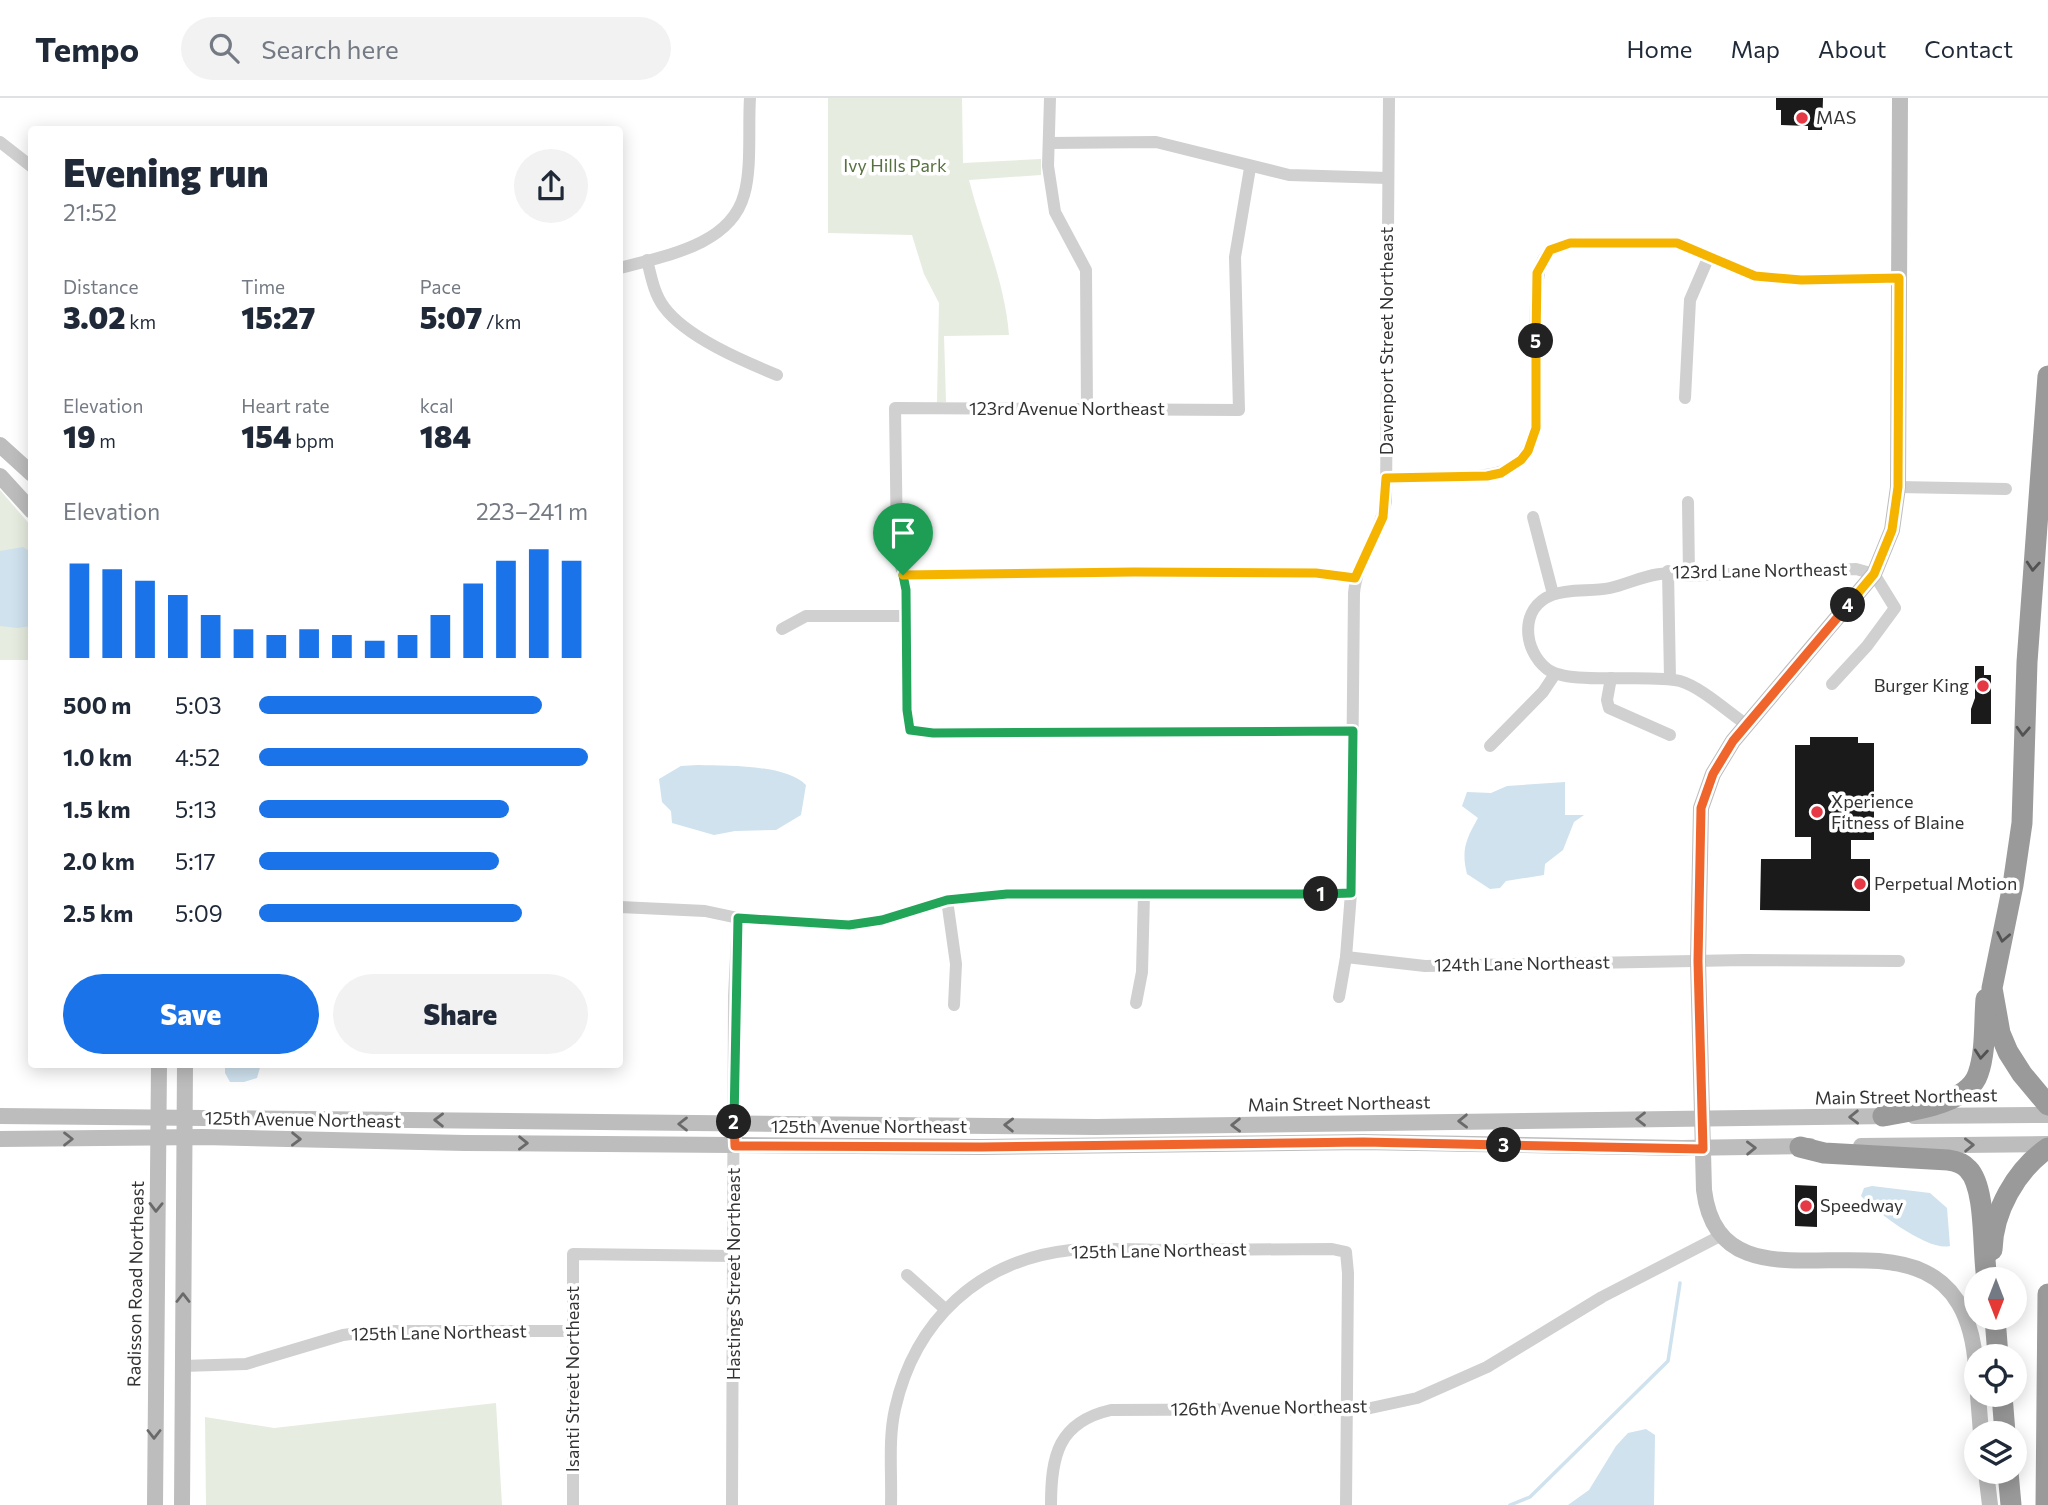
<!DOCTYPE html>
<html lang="en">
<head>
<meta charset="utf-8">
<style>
  :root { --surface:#fff; --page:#f2f2f3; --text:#1f2937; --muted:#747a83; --line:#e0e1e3; --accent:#1a73e8 }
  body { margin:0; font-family:Commissioner,sans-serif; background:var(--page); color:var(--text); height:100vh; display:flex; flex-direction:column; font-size:26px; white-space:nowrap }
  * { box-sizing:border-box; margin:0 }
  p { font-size:23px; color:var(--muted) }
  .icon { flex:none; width:38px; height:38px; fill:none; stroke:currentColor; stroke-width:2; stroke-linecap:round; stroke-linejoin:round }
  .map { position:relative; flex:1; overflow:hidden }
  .side { position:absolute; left:28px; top:28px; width:595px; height:942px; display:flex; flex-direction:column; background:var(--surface); border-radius:7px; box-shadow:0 4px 18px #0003 }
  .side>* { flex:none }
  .needle { width:46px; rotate:180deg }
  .buttons { position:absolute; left:1964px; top:1169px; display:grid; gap:14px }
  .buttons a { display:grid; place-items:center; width:63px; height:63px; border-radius:50%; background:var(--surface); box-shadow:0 4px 18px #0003; font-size:35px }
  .pin { position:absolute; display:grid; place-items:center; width:60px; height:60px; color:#fff; margin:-72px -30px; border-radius:50% 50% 50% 0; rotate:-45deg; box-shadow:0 0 7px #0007 }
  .pin .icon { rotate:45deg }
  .km { position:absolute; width:35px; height:35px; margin:-18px; border-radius:50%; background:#222; color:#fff; font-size:19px; line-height:35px; text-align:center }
  .round { display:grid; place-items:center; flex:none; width:74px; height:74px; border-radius:37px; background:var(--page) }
  .headline { display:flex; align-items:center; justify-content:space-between; height:119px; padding:0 35px }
  h1 { font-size:38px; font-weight:800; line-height:52px }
  .metrics { display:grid; grid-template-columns:repeat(3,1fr); gap:10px; height:119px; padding:7px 35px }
  .metrics div { display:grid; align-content:center }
  .metrics b { font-size:30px; font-weight:800 }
  .metrics small { font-size:19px; font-weight:400 }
  .metrics p { font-size:19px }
  .chart { height:196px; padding:14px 35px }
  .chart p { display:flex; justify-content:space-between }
  .chart svg { width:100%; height:126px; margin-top:7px; stroke:var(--accent); stroke-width:6 }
  .action { display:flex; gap:14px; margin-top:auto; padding:14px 35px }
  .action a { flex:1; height:80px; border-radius:42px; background:var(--accent); color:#fff; font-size:28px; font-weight:800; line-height:80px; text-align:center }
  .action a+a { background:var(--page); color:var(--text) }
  ul { padding:0 35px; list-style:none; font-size:23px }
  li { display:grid; grid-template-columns:112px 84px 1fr; align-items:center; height:52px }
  li i { height:18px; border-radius:9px; background:var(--accent) }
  header { display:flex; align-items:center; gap:42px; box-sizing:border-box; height:98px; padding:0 35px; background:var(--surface); border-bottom:2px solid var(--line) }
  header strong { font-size:33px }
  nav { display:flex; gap:38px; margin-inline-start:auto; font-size:24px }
  .search { width:490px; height:63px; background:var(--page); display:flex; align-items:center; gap:18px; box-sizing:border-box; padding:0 24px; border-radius:38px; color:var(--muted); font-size:26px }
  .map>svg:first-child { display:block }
</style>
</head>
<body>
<header>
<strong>Tempo</strong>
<div class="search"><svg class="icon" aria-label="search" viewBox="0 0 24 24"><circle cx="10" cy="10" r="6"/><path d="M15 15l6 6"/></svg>Search here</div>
<nav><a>Home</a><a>Map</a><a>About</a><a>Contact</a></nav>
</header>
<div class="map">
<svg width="2048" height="1407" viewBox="0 0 2048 1407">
  <rect width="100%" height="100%" fill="#fff"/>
  <g fill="#e6ecdf">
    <path d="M828,0H962L963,65L1041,61V77L969,82C982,133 1005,184 1009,237L944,238L946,304L937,305L939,205L924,176L912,137L828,135Z"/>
    <path d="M0,392L31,428V562H0Z"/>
    <path d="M496,1305L502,1407H206L205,1319L274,1330Z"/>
  </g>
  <g fill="#cfe2ee">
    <path d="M23,449L31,454V528L18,530L0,528V453Z"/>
    <path d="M698,667C727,668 785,666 806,687L801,717L776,732L735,733L714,737L672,725L671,713L662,704L659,681L681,668Z"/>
    <path d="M1565,684V717H1584L1574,724L1563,752L1545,766L1544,777L1506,783L1500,790L1490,791L1467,776C1461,752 1466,741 1478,720L1462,708L1467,694L1491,695L1507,688Z"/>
    <path d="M225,966H261L257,980L244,984H230L225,975Z"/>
    <path d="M1872,1088L1930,1095L1947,1110L1950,1148C1929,1154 1876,1114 1861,1098L1864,1090Z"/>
    <path d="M1646,1331L1655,1337L1654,1407H1568L1589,1392L1616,1348L1628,1335Z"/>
  </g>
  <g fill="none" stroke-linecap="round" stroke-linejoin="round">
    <path stroke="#cfe2ee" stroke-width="3.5" d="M1510,1407L1530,1399L1668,1263L1680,1185"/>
  </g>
  <g fill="#1a1a1a">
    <path d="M1776,0H1823L1822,32H1808V28L1781,27V12H1776Z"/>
    <path d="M1975,568H1984V577H1991V626H1971V611L1975,600Z"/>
    <path d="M1810,639H1858V645H1874V742H1851V761H1870V813L1760,812L1761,761H1811V739H1795V647H1810Z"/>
    <path d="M1795,1087L1817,1088V1129L1795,1128Z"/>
  </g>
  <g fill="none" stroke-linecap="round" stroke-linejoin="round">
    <g stroke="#d0d0d0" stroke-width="12">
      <path d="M1050,0L1048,68L1055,114L1086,172L1087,312"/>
      <path d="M0,44L32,69"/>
      <path d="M1049,45L1156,44L1289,77L1388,80"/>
      <path d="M1250,70L1235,159L1239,312L895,310L897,448L906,492L907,612L910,632L933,635L1353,633"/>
      <path d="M647,162C651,178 654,196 664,209C686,239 743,263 777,277"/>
      <path d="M620,170C663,158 730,148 744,97C752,70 748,29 750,0"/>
      <path d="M1685,300L1690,202L1709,158"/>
      <path d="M1386,380C1408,379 1430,379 1452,379C1494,378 1524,378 1536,330C1536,298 1531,183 1543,162C1549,151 1558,148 1570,145H1677L1755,178L1801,182L1898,180"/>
      <path d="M1898,389L2006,391"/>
      <path d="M1688,404L1689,477"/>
      <path d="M1533,419L1553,496"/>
      <path d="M1668,473L1670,581"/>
      <path d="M903,477L1134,474L1316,475L1355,480"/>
      <path d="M782,531L806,518H907"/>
      <path d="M1611,580L1607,602L1609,610L1670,637"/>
      <path d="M1747,627C1728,614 1701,589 1680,583C1647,575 1569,588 1547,571C1523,552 1519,510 1552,497C1569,490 1592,494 1610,490C1635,484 1658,470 1683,478L1856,471L1874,476L1895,510L1867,548L1832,586"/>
      <path d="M1490,648L1543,594L1555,576"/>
      <path d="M947,802L956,866L954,907"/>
      <path d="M620,809L705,813L738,820L849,827L882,822L947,802L1007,796L1351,795"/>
      <path d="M1346,859L1425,868L1745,862L1899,863"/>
      <path d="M1339,899L1346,859L1351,795L1354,495C1357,462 1380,436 1386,403L1389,0"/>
      <path d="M1136,905L1142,874L1144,796"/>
      <path d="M907,1177L945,1211"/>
      <path d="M183,1268L246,1266L343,1237L374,1233H573"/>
      <path d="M573,1407V1156L735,1158"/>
      <path d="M732,1407L734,898L738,820"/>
      <path d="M891,1407C892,1376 888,1342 895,1311C915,1222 979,1162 1071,1152C1102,1149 1135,1152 1167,1152C1222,1152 1277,1151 1332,1151L1346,1154L1348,1175L1346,1407"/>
      <path d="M1051,1407C1051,1358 1058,1324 1111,1312L1366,1311L1417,1300L1487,1269L1602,1199L1722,1137"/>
    </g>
    <g stroke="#bdbdbd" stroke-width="16">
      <path d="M1900,0L1898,389L1892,432L1874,476L1733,643L1713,676L1701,710L1698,863L1704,1092C1723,1248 1961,1064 1976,1269"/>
      <path d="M0,347L32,376"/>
      <path d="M0,378L32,413"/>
      <path d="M0,1018L1096,1029L1892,1018"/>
      <path d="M1914,1018L2048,1017"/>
      <path d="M0,1041L203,1039L465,1045L981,1049L1363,1044L1682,1050L1810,1048"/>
      <path d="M1861,1048L2048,1046"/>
      <path d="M1978,1297L1981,1335"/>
      <path d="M1986,1374L1990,1407"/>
      <path d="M155,1407L159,966"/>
      <path d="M182,1407L185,966"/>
    </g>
    <g stroke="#9a9a9a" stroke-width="21">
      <path d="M2048,278L2027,564L2022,725L2013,787L1992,890L2000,935L2008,954L2022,976L2048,1007"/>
      <path d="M1883,1018C1910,1013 1968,1006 1978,976C1986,954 1984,925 1986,901"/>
      <path d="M1800,1049L1824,1055L1948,1062C1956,1063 1963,1065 1968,1071C1987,1090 1982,1154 1987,1181"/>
      <path d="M1992,1152C1993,1113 2016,1072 2048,1050"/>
      <path d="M1995,1220L1998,1258"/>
      <path d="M2002,1297L2005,1335"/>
      <path d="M2008,1374L2011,1407"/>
      <path d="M2046,1407L2048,1196"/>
    </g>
  </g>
  <defs><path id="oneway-chevron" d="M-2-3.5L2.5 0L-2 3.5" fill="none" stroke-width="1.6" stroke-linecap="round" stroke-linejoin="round" transform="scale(1.75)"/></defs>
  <g stroke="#525252">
    <use href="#oneway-chevron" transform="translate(2033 468) rotate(94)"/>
    <use href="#oneway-chevron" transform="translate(2023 633) rotate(93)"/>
    <use href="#oneway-chevron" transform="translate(2003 839) rotate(101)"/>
    <use href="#oneway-chevron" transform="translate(1981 956) rotate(95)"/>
  </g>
  <g stroke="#6a6a6a">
    <use href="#oneway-chevron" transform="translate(1854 1019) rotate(179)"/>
    <use href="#oneway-chevron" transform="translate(1641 1021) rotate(180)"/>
    <use href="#oneway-chevron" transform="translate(439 1022) rotate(-179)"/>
    <use href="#oneway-chevron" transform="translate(1463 1023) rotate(179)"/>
    <use href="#oneway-chevron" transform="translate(683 1026) rotate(-180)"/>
    <use href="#oneway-chevron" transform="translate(1009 1027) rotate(-179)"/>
    <use href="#oneway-chevron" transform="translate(1236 1027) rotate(179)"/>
    <use href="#oneway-chevron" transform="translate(68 1041)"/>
    <use href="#oneway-chevron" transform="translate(296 1041) rotate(1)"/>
    <use href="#oneway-chevron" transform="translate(523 1045) rotate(1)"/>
    <use href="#oneway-chevron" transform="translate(1969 1047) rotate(-1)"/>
    <use href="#oneway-chevron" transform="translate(1751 1050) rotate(-1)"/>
    <use href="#oneway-chevron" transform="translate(156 1109) rotate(91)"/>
    <use href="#oneway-chevron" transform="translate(183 1200) rotate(-90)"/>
    <use href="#oneway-chevron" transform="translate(154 1336) rotate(90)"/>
  </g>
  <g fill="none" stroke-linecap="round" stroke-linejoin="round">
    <g stroke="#fff" stroke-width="14">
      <path id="split-1" d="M903,477L906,492L907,612L910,632L933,635L1353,633L1351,795L1321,796"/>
    </g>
    <g stroke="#fff" stroke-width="14">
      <path id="split-2" d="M734,1024L738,820L849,827L882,822L947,802L1007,796H1321"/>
    </g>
    <g stroke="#fff" stroke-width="14">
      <path id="split-3" d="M734,1024L735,1048L981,1049L1363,1044L1504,1047"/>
    </g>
    <g stroke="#fff" stroke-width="14">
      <path id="split-4" d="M1504,1047L1703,1051L1698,863L1701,710L1713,676L1733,643L1848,507"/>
    </g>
    <g stroke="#fff" stroke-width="14">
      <path id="split-5" d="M1536,243L1537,175L1550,152L1570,145H1677L1755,178L1801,182L1899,180L1898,389L1892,432L1874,476L1848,507"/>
    </g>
    <g stroke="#fff" stroke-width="14">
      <path id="split-6" d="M903,477L1134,474L1316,475L1355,480L1383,419L1386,380L1487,378L1501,375L1521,362L1528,353L1536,330V243"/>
    </g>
    <use href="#split-1" stroke="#22a559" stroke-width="9"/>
    <use href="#split-2" stroke="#22a559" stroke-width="9"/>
    <use href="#split-3" stroke="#f0652b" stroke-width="9"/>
    <use href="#split-4" stroke="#f0652b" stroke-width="9"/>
    <use href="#split-5" stroke="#f5b400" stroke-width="9"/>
    <use href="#split-6" stroke="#f5b400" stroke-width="9"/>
  </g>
  <g fill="#e63946" stroke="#fff" stroke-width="2.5">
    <circle cx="1802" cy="20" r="7"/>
    <circle cx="1983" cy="588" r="7"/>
    <circle cx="1817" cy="714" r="7"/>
    <circle cx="1860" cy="786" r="7"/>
    <circle cx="1806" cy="1108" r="7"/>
  </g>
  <g text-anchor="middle" stroke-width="7" stroke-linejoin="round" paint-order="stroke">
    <g font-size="18" fill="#333" stroke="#fff" text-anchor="start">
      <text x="1816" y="26">MAS</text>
      <text x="1969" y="594" text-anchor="end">Burger King</text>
      <text x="1831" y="710">Xperience<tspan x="1831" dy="21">Fitness of Blaine</tspan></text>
      <text x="1874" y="792">Perpetual Motion</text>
      <text x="1820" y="1114">Speedway</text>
    </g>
    <g font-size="18" fill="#56703f" stroke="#fff">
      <text x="895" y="74">Ivy Hills Park</text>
    </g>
    <g font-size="18" fill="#333" stroke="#fff">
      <text transform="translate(1387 243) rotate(-90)" y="6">Davenport Street Northeast</text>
      <text x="1067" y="317">123rd Avenue Northeast</text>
      <text transform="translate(1760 473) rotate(-1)" y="6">123rd Lane Northeast</text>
      <text transform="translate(1522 866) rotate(-1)" y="6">124th Lane Northeast</text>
      <text transform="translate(1906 999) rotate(-1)" y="6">Main Street Northeast</text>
      <text transform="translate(1339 1006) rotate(-1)" y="6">Main Street Northeast</text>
      <text transform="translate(303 1022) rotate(1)" y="6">125th Avenue Northeast</text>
      <text x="869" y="1035">125th Avenue Northeast</text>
      <text transform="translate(1159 1153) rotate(-1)" y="6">125th Lane Northeast</text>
      <text transform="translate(734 1176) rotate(-90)" y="6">Hastings Street Northeast</text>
      <text transform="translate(136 1186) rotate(-89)" y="6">Radisson Road Northeast</text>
      <text transform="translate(439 1235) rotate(-1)" y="6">125th Lane Northeast</text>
      <text transform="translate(573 1281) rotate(-90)" y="6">Isanti Street Northeast</text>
      <text transform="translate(1269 1310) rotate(-1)" y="6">126th Avenue Northeast</text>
    </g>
  </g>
</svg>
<div class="buttons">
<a><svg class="needle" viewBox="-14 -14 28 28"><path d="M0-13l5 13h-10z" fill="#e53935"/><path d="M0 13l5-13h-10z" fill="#747a83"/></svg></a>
<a><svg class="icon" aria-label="locate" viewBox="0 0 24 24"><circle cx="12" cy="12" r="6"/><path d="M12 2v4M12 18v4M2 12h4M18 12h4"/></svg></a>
<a><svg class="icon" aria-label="layers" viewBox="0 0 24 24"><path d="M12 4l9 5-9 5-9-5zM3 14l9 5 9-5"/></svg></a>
</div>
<div class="pin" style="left:903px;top:477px;background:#1e9e55"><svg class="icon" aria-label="arrive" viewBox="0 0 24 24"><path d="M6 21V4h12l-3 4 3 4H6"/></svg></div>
<b class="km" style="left:1321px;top:796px">1</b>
<b class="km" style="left:734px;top:1024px">2</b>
<b class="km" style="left:1504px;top:1047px">3</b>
<b class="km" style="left:1848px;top:507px">4</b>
<b class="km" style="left:1536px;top:243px">5</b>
<section class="side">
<div class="headline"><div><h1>Evening run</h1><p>21:52</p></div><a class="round"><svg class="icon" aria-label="share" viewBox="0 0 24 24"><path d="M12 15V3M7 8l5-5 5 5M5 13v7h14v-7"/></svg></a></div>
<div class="metrics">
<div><p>Distance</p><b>3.02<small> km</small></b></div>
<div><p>Time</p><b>15:27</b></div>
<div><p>Pace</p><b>5:07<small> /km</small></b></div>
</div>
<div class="metrics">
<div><p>Elevation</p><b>19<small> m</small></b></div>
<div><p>Heart rate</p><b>154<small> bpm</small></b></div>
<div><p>kcal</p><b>184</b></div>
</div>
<div class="chart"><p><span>Elevation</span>223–241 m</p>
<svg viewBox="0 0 160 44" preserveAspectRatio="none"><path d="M5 44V11M15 44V13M25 44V17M35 44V22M45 44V29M55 44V34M65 44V36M75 44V34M85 44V36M95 44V38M105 44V36M115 44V29M125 44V18M135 44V10M145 44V6M155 44V10"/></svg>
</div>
<ul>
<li><b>500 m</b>5:03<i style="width:86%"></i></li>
<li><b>1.0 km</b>4:52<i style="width:100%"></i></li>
<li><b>1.5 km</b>5:13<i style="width:76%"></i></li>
<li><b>2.0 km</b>5:17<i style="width:73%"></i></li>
<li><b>2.5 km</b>5:09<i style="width:80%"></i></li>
</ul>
<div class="action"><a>Save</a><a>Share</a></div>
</section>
</div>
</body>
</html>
